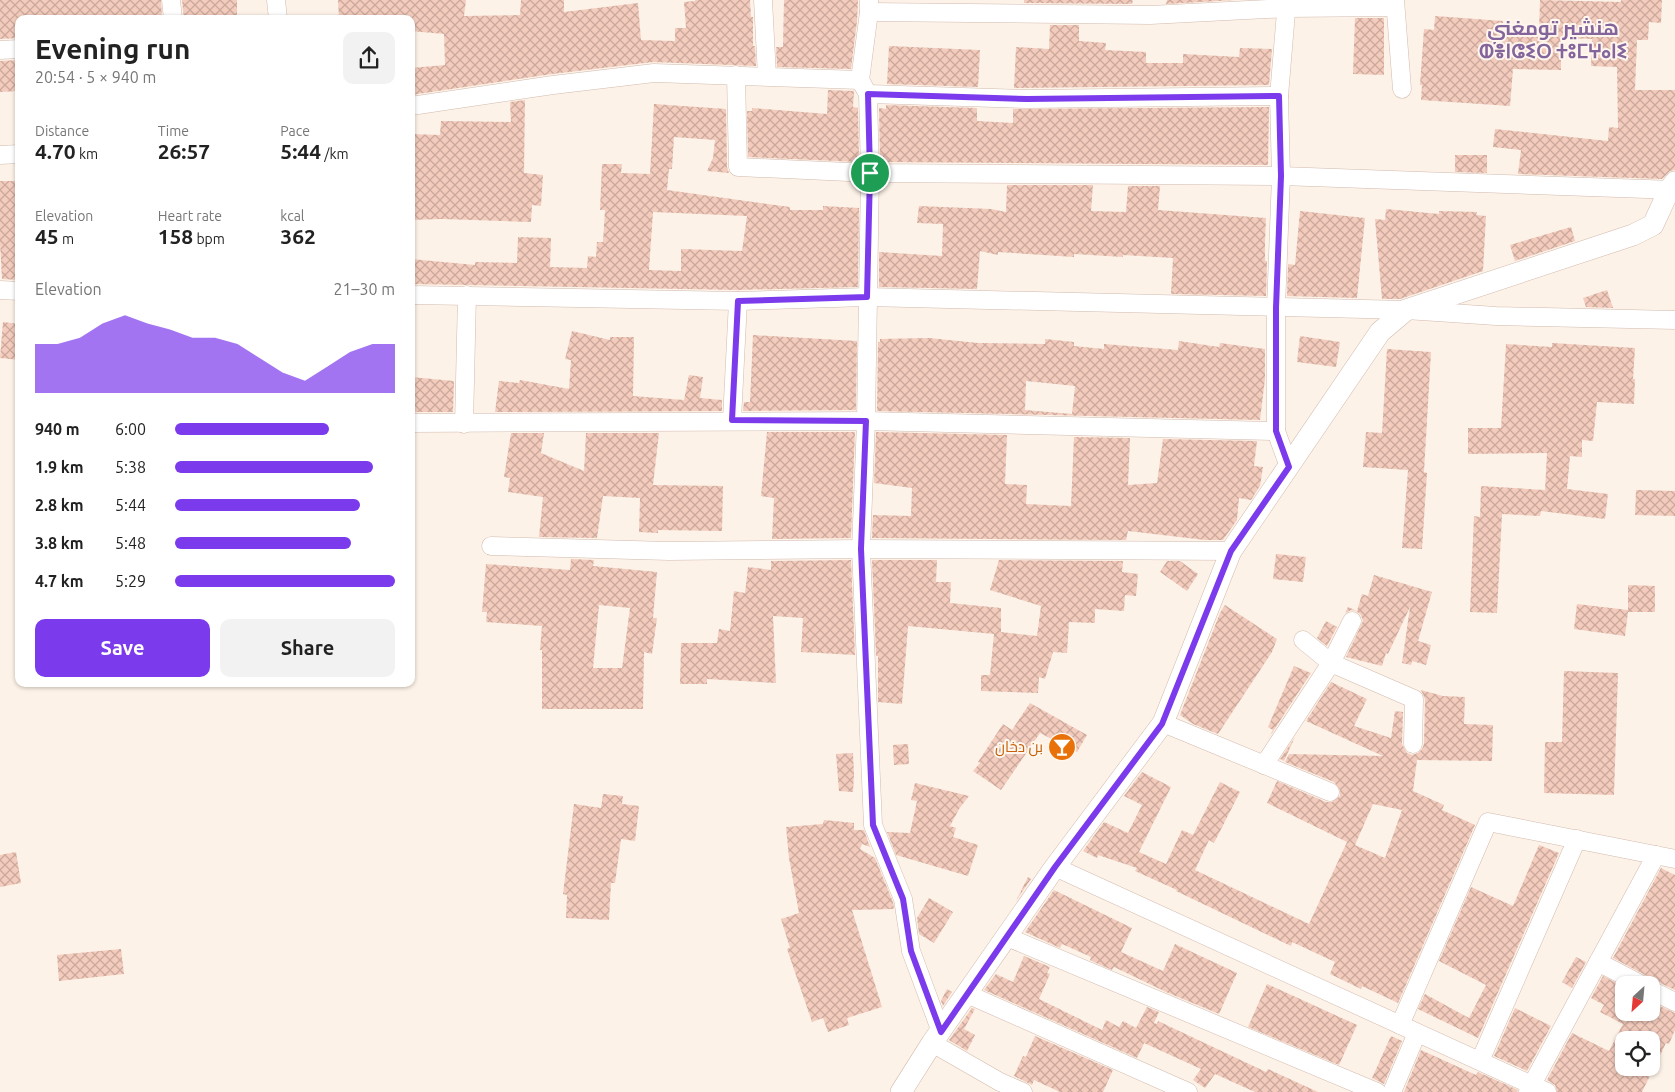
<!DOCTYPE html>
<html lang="en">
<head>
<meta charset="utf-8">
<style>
  :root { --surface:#fff; --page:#f2f2f2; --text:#222; --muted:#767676; --accent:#7c3aed }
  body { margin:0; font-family:Ubuntu,Cairo,"Noto Sans Tifinagh",sans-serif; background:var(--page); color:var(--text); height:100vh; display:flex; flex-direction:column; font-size:19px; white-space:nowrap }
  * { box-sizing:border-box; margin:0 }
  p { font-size:16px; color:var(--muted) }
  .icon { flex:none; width:28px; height:28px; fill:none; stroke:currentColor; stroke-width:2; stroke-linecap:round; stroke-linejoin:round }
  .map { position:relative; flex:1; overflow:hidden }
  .drawer { position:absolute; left:15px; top:15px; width:400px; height:672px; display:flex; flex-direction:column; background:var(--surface); border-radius:10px; box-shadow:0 1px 4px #0004 }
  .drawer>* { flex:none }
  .needle { width:32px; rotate:206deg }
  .fabs { position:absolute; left:1615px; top:976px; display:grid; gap:10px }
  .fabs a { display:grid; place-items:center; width:45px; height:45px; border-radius:10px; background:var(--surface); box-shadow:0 1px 4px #0004; font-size:25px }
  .pin { position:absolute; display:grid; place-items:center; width:42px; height:42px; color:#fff; margin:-21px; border:2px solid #fff; border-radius:50%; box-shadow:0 1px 5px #0007 }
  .round { display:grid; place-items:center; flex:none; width:52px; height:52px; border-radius:10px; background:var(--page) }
  .headline { display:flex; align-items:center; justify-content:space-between; height:85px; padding:0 20px }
  h1 { font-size:28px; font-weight:600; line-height:38px }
  .metrics { display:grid; grid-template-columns:repeat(3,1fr); gap:8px; height:85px; padding:5px 20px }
  .metrics div { display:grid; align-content:center }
  .metrics b { font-size:21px; font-weight:600 }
  .metrics small { font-size:14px; font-weight:400 }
  .metrics p { font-size:14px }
  .chart { height:140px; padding:10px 20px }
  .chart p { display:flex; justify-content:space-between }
  .chart svg { width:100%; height:90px; margin-top:5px; fill:var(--accent); opacity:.7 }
  .button { display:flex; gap:10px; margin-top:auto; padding:10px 20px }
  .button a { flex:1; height:58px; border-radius:10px; background:var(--accent); color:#fff; font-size:20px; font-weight:600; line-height:58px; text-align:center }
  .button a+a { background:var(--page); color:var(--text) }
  ul { padding:0 20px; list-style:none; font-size:16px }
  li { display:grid; grid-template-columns:80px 60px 1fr; align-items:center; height:38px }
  li i { height:12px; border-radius:6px; background:var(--accent) }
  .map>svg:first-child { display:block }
</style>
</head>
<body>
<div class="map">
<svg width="1675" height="1092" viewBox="0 0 1675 1092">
  <defs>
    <pattern id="building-cross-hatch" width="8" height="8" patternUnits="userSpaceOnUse" patternTransform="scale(1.25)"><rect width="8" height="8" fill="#f4ccbd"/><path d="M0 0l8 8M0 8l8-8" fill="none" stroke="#caa89c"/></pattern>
  </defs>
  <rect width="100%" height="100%" fill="#fdf2e7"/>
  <g fill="url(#building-cross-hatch)" fill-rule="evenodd">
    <path d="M0,0H161L162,19H19V38L0,39Z"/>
    <path d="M182,0H237V19H184Z"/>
    <path d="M338,0H466L464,16L520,15L521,0H564V12L638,3L641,40L675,41V28H686L684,2L695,1V0H750L751,17H753V46H755L756,66L653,62L552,74L411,95V68L445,65L444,34L411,31V19H339Z"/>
    <path d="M784,0H858L857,21L851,69L777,67L776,47H783Z"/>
    <path d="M1024,0H1133L1132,4L1024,3Z"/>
    <path d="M1167,0H1235L1166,4Z"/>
    <path d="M1540,0L1621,2V0H1662L1661,23L1649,22L1648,40H1637L1635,90H1675V170L1670,171L1662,179L1518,174L1521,150L1493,147L1495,129L1608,141L1609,127L1618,128L1617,67L1591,66L1592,39L1561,38V70L1513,69L1510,106L1421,100L1422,85H1420L1424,29L1434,30L1435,16L1503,21V30L1539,32Z"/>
    <path d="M1355,18H1384V75L1353,74Z"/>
    <path d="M1050,25H1079V41L1106,43L1105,50L1146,52V63H1183V54L1239,57L1240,48L1272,49L1269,85L1014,88L1016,47L1049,49Z"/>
    <path d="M889,46L980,50L978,87L887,84Z"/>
    <path d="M19,60V91L0,92V61Z"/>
    <path d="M828,90L854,91L853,107L858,108L859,162L748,157L747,111H752V108L827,114Z"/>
    <path d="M525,100L524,173L543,175L541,206L532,205L531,222L442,219L411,220V134L440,135L441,121L511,122L510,102Z"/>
    <path d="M654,104L726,109L727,167L729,173L707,171L713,158L715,140L674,137L672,169H669L667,190L790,207V210H823V206L859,208L858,287L738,290L411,284V259L475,265V262L517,263L518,237L551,238L550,267L587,268L588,256L596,257L597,242H603L605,210H600L602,164H622L621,173L650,174ZM653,212L747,216L742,251L681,249V271L649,270Z"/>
    <path d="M886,105L977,108V121L1013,123V109L1269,107L1268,165L880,162L879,108L886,109Z"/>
    <path d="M1455,155H1487V173L1455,172Z"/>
    <path d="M0,181H19V280L2,279L0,243Z"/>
    <path d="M1007,185H1093L1091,211L1126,212L1128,186H1160L1158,210L1266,218L1265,242V261H1267L1266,296L1171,294L1173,258L1123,255V257L1074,254V257L998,252V255L980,251L977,289L879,287V252L942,256L943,224L917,223L919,206L991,209L1006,212Z"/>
    <path d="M1386,209L1439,214V211L1477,212L1476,215L1486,216L1483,271L1400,299H1382L1375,219L1385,220Z"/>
    <path d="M1300,211L1365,218L1357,298L1287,296L1288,264L1295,265Z"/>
    <path d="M1571,227L1575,241L1515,261L1510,245Z"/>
    <path d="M1607,290L1613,308L1586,307L1583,298Z"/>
    <path d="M3,322L19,324V360L0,358Z"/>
    <path d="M572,331L610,340V337H634L633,396L684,400L689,375L703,377L700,398L722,400V411L495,412L499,381L519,383L520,380L569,389L571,360L565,359Z"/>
    <path d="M753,335L857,341L856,410L743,411L744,402H750Z"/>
    <path d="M1300,336L1340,342L1336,367L1297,362Z"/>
    <path d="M929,338L978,343L1045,344V339L1074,342V346L1104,349V344L1178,350L1179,341L1219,347L1220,343L1265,349V379L1260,420L877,411L878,342H880V339ZM1026,381L1075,386L1072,414L1025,410Z"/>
    <path d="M1552,343L1635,348L1633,379H1635L1634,404L1597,402L1593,441L1582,440V457L1570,456L1567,489L1608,494L1605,519L1541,511L1540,516L1502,514L1497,613L1470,612L1474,516L1480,517L1481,486L1545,490L1547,453L1468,454V428H1501L1506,344L1552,347Z"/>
    <path d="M1387,349L1431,352L1424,472L1427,473L1422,549L1402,548L1408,470L1363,467L1366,432L1382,433Z"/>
    <path d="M411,377L454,381L453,412H411Z"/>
    <path d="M767,432H855L851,538L772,539L774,498L761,496Z"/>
    <path d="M876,432L1007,435L1005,484L1027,485L1026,504L1071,506L1074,437L1130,438L1128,485L1157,483L1163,439L1257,441L1254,466L1263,467L1260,486L1251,500L1239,498L1237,520L1223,540H1205L1128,531L1126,540L872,538L873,515L911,516L912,488L874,483Z"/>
    <path d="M511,433H544L541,453L584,471L586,433H659L653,485L723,486L722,531L658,530V533L639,532L640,498L603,496L597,538L539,537L543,497L508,492L510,478L504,477Z"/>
    <path d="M1636,490L1675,491V516L1635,515Z"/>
    <path d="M1276,554L1306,557L1303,582L1273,579Z"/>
    <path d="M571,559L594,560L593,566L657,572L653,618H657L652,654L644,652L643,709H542V650H540L542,626L486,622L487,612H482L486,564L570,570ZM599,605L630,608L622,668H593Z"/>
    <path d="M851,560L855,655L801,652L803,618L773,616L776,683L707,679V684H680L681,643H717L719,629L730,631L734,591L745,593L748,567L771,570V561Z"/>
    <path d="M872,560H937L936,582H951L950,603L1001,608V632L1037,636L1041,606L990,590L999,560L1123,561L1122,572L1138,574L1136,596L1125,595L1124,611L1095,609V623L1069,622L1067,653L1053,652L1045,679L1039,677L1038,693L981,691V675H990L994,634L908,626L902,704L878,702V656H876Z"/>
    <path d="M1167,561H1180L1198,574L1187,591L1160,572Z"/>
    <path d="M1374,575L1432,592L1418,641L1431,645L1426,665L1412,661L1411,665L1402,663L1410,607L1388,654L1386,653L1382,666L1346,657L1363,621L1361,615L1356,611L1351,610L1345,613L1348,607L1357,611L1362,594L1368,596Z"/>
    <path d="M1628,585L1655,586V612H1628L1625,636L1574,629L1577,604L1628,610Z"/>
    <path d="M1225,605L1277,639L1272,652L1218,734L1193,724L1180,715L1220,613Z"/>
    <path d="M1326,621L1337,627L1327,646L1317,638Z"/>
    <path d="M1294,666L1311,673L1268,739L1273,730L1268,727Z"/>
    <path d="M1564,671L1618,673L1614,795L1544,793L1545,742H1562Z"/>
    <path d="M1331,682L1367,699L1354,726L1391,738L1395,711L1403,712L1402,744L1407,753L1412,755L1418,753L1422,749L1424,744L1425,699L1421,690L1443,696L1465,697L1464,724L1493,725L1492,761L1417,760L1413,791L1444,805L1442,810L1475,825L1398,1003L1362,986L1361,989L1330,974L1335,962L1292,942L1291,946L1176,891L1177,890L1135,871L1137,868L1098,855L1097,858L1083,851L1104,822L1128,833L1142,805L1124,796L1142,772L1171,787L1139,852L1166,864L1182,830L1193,835L1220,782L1240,792L1214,843L1209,840L1195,870L1309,924L1347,842L1267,803L1277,781L1326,802H1332L1340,796V790L1334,782L1285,762L1289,754L1383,756L1306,721ZM1373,804L1402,810L1385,858L1355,845Z"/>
    <path d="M1030,703L1087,735L1077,752L1040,733L1001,790L973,771L980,763L978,762L1003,724L1012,730Z"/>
    <path d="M1295,737L1284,761L1280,759Z"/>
    <path d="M908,744L909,764L894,765L893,745Z"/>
    <path d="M853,753L854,774L853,792L839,791L836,754Z"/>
    <path d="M915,783L969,796L959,809L950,826L956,828L953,837L978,845L968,876L896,855L887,832L910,833L917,801L911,800Z"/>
    <path d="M603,794L623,796L622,804L639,806L635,841L621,839L615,883H611L609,920L566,918L567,895L563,894L574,804L601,808Z"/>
    <path d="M824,820L854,823V830H864L870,847L862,844L860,849L875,858L893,902L894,909L852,910L882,1007L847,1018L849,1025L828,1032L823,1018L812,1022L787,949L790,948L781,919L799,913L789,858L786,827L823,824Z"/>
    <path d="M1539,845L1559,853L1478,1038L1418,1009L1425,994L1469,1018L1486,985L1439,961L1471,887L1513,906Z"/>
    <path d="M16,852L21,883L0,887V855Z"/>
    <path d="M1661,868L1675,875V990L1651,979L1647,976L1613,958Z"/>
    <path d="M1028,877L1031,879L1016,901Z"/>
    <path d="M1054,890L1132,928L1121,952L1163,971L1175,944L1237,973L1219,1014L1166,992L1114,967L1112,970L1096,963L1090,960L1091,957L1062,944L1060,948L1025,932Z"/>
    <path d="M929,898L953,912L934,943L919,934L917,918Z"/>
    <path d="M121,949L124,974L59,981L57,955Z"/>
    <path d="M1024,956L1050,967L1047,973L1050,974L1039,999L1102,1030L1106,1020L1119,1027L1123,1021L1136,1028L1147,1007L1159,1012L1154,1023L1157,1024L1158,1021L1266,1072L1268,1069L1318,1092H1255L1215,1074L1205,1088L1193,1080L1201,1069L1144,1043L1137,1058L984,990L996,974L1013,982Z"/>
    <path d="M1576,957L1586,962L1572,988L1562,982Z"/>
    <path d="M1603,976L1624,987V1012H1651V1002L1675,1013V1030L1669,1044L1666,1043L1642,1092H1557L1555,1085L1547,1080L1572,1033L1609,1051L1623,1024L1600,1012L1604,1005L1591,998ZM1624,1040H1651V1068H1624Z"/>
    <path d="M1267,984L1357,1025L1339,1065L1248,1027Z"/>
    <path d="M947,989L952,992L943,1006L941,1001Z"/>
    <path d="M972,1008L975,1009L964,1029L975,1035L967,1051L949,1040Z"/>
    <path d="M1515,1008L1551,1026L1527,1071L1494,1056Z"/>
    <path d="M1035,1036L1113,1070L1103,1092H1060L1034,1080L1032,1085L1014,1076L1023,1056L1026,1057Z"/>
    <path d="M1391,1036L1402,1041L1384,1084L1372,1078Z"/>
    <path d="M1421,1050L1476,1075L1478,1072L1518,1090L1517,1092H1404Z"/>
  </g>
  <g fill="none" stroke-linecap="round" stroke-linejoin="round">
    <g stroke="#d2baae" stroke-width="19">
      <g id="minor">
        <path d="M171,0L173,19"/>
        <path d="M276,0L278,19"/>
        <path d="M763,0L767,76"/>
        <path d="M869,0V12L860,80L868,94L870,173L866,421L861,549L873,825L903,899L911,951L941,1032"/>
        <path d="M1287,0L1279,96L1281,176L1276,308V431L1289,467"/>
        <path d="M1395,0L1402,89"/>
        <path d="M869,12L1150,15L1287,8L1394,7"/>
        <path d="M0,50L19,49"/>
        <path d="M736,75L738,167L870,173L1281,176L1675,190"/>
        <path d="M868,94L1027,99L1279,96"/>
        <path d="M411,106L553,85L654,73L860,80"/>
        <path d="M0,155L19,154"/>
        <path d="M0,290L19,291"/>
        <path d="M411,295L738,301L867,297L1406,310L1496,316L1675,320"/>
        <path d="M732,420L738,301"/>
        <path d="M411,423L866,421L1276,431"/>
        <path d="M464,424L467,295"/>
        <path d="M491,546L669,551L861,549L1231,551"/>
        <path d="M1303,640L1331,663L1414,699L1413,744"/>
        <path d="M1163,723L1330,792"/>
        <path d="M1264,765L1331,663L1352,621"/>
        <path d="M1055,867L1547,1092"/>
        <path d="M1007,937L1377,1092"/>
        <path d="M1598,962L1642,985"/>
        <path d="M1651,990L1675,1002"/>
        <path d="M967,994L1188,1092"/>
        <path d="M1400,1025L1488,822L1675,859"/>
        <path d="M932,1043L1000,1082L1023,1092"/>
        <path d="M1480,1061L1577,839"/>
        <path d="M1392,1092L1417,1033"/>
        <path d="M1528,1092L1656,855"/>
      </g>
    </g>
    <g stroke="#d2baae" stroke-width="22">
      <path id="tertiary" d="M901,1092L932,1043L1055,867L1163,723L1231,551L1380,332L1406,310L1633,235L1653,225L1669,190L1675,182"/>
    </g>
    <use href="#minor" stroke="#fff" stroke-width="18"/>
    <use href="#tertiary" stroke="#fff" stroke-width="21"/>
  </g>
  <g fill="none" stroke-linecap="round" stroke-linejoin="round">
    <g stroke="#fff" stroke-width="10">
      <path id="route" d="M868,94L1027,99L1279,96L1281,176L1276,308V431L1289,467L1231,551L1162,724L1055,867L941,1032L911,951L903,899L873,825L861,549L866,421L732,420L738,301L867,297L870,173Z"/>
    </g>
    <use href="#route" stroke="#7c3aed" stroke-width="6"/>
  </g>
  <defs>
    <g id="bar-disc" transform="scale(1.4375)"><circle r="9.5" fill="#e8710a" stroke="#fff6ee"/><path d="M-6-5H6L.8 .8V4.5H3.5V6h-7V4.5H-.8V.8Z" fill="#fff"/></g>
  </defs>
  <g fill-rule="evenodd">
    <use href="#bar-disc" x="1062" y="747"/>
  </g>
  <g text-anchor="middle" stroke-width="4" stroke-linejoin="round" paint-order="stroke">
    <g font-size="15" fill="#c56008" stroke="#fff6ee" text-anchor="end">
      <text x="1043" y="752">بن دخان</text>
    </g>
    <g font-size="20" font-weight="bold" fill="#83659c" stroke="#fff6ee">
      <text x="1553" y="35">هنشير تومغني<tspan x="1553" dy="23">ⵀⴻⵏⵛⵉⵔ ⵜⵓⵎⵖⴰⵏⵉ</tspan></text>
    </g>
  </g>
</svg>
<div class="fabs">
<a><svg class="needle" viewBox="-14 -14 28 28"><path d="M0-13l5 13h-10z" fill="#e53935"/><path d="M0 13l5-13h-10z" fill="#767676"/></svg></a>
<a><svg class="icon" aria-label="locate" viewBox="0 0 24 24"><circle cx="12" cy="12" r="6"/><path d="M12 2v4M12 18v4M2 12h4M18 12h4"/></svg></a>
</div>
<div class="pin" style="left:870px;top:173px;background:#1e9e55"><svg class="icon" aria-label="arrive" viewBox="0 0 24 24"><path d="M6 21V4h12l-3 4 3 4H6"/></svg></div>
<section class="drawer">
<div class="headline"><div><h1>Evening run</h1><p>20:54 · 5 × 940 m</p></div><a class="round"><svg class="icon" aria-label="share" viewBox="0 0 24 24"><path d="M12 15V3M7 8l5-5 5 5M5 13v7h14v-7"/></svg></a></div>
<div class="metrics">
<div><p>Distance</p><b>4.70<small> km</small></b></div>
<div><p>Time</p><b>26:57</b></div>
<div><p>Pace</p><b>5:44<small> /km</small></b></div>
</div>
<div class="metrics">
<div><p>Elevation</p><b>45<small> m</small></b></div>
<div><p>Heart rate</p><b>158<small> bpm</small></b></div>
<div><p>kcal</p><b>362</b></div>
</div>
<div class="chart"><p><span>Elevation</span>21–30 m</p>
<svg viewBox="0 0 160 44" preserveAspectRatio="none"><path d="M0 44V20L10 20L20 17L30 10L40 6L50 10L60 13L70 17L80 17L90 20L100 27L110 34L120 38L130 31L140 24L150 20L160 20V44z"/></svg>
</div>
<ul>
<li><b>940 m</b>6:00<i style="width:70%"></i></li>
<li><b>1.9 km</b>5:38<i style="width:90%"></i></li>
<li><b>2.8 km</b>5:44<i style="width:84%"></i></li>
<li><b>3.8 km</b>5:48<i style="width:80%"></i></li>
<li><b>4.7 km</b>5:29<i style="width:100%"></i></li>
</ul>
<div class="button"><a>Save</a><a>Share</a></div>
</section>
</div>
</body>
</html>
